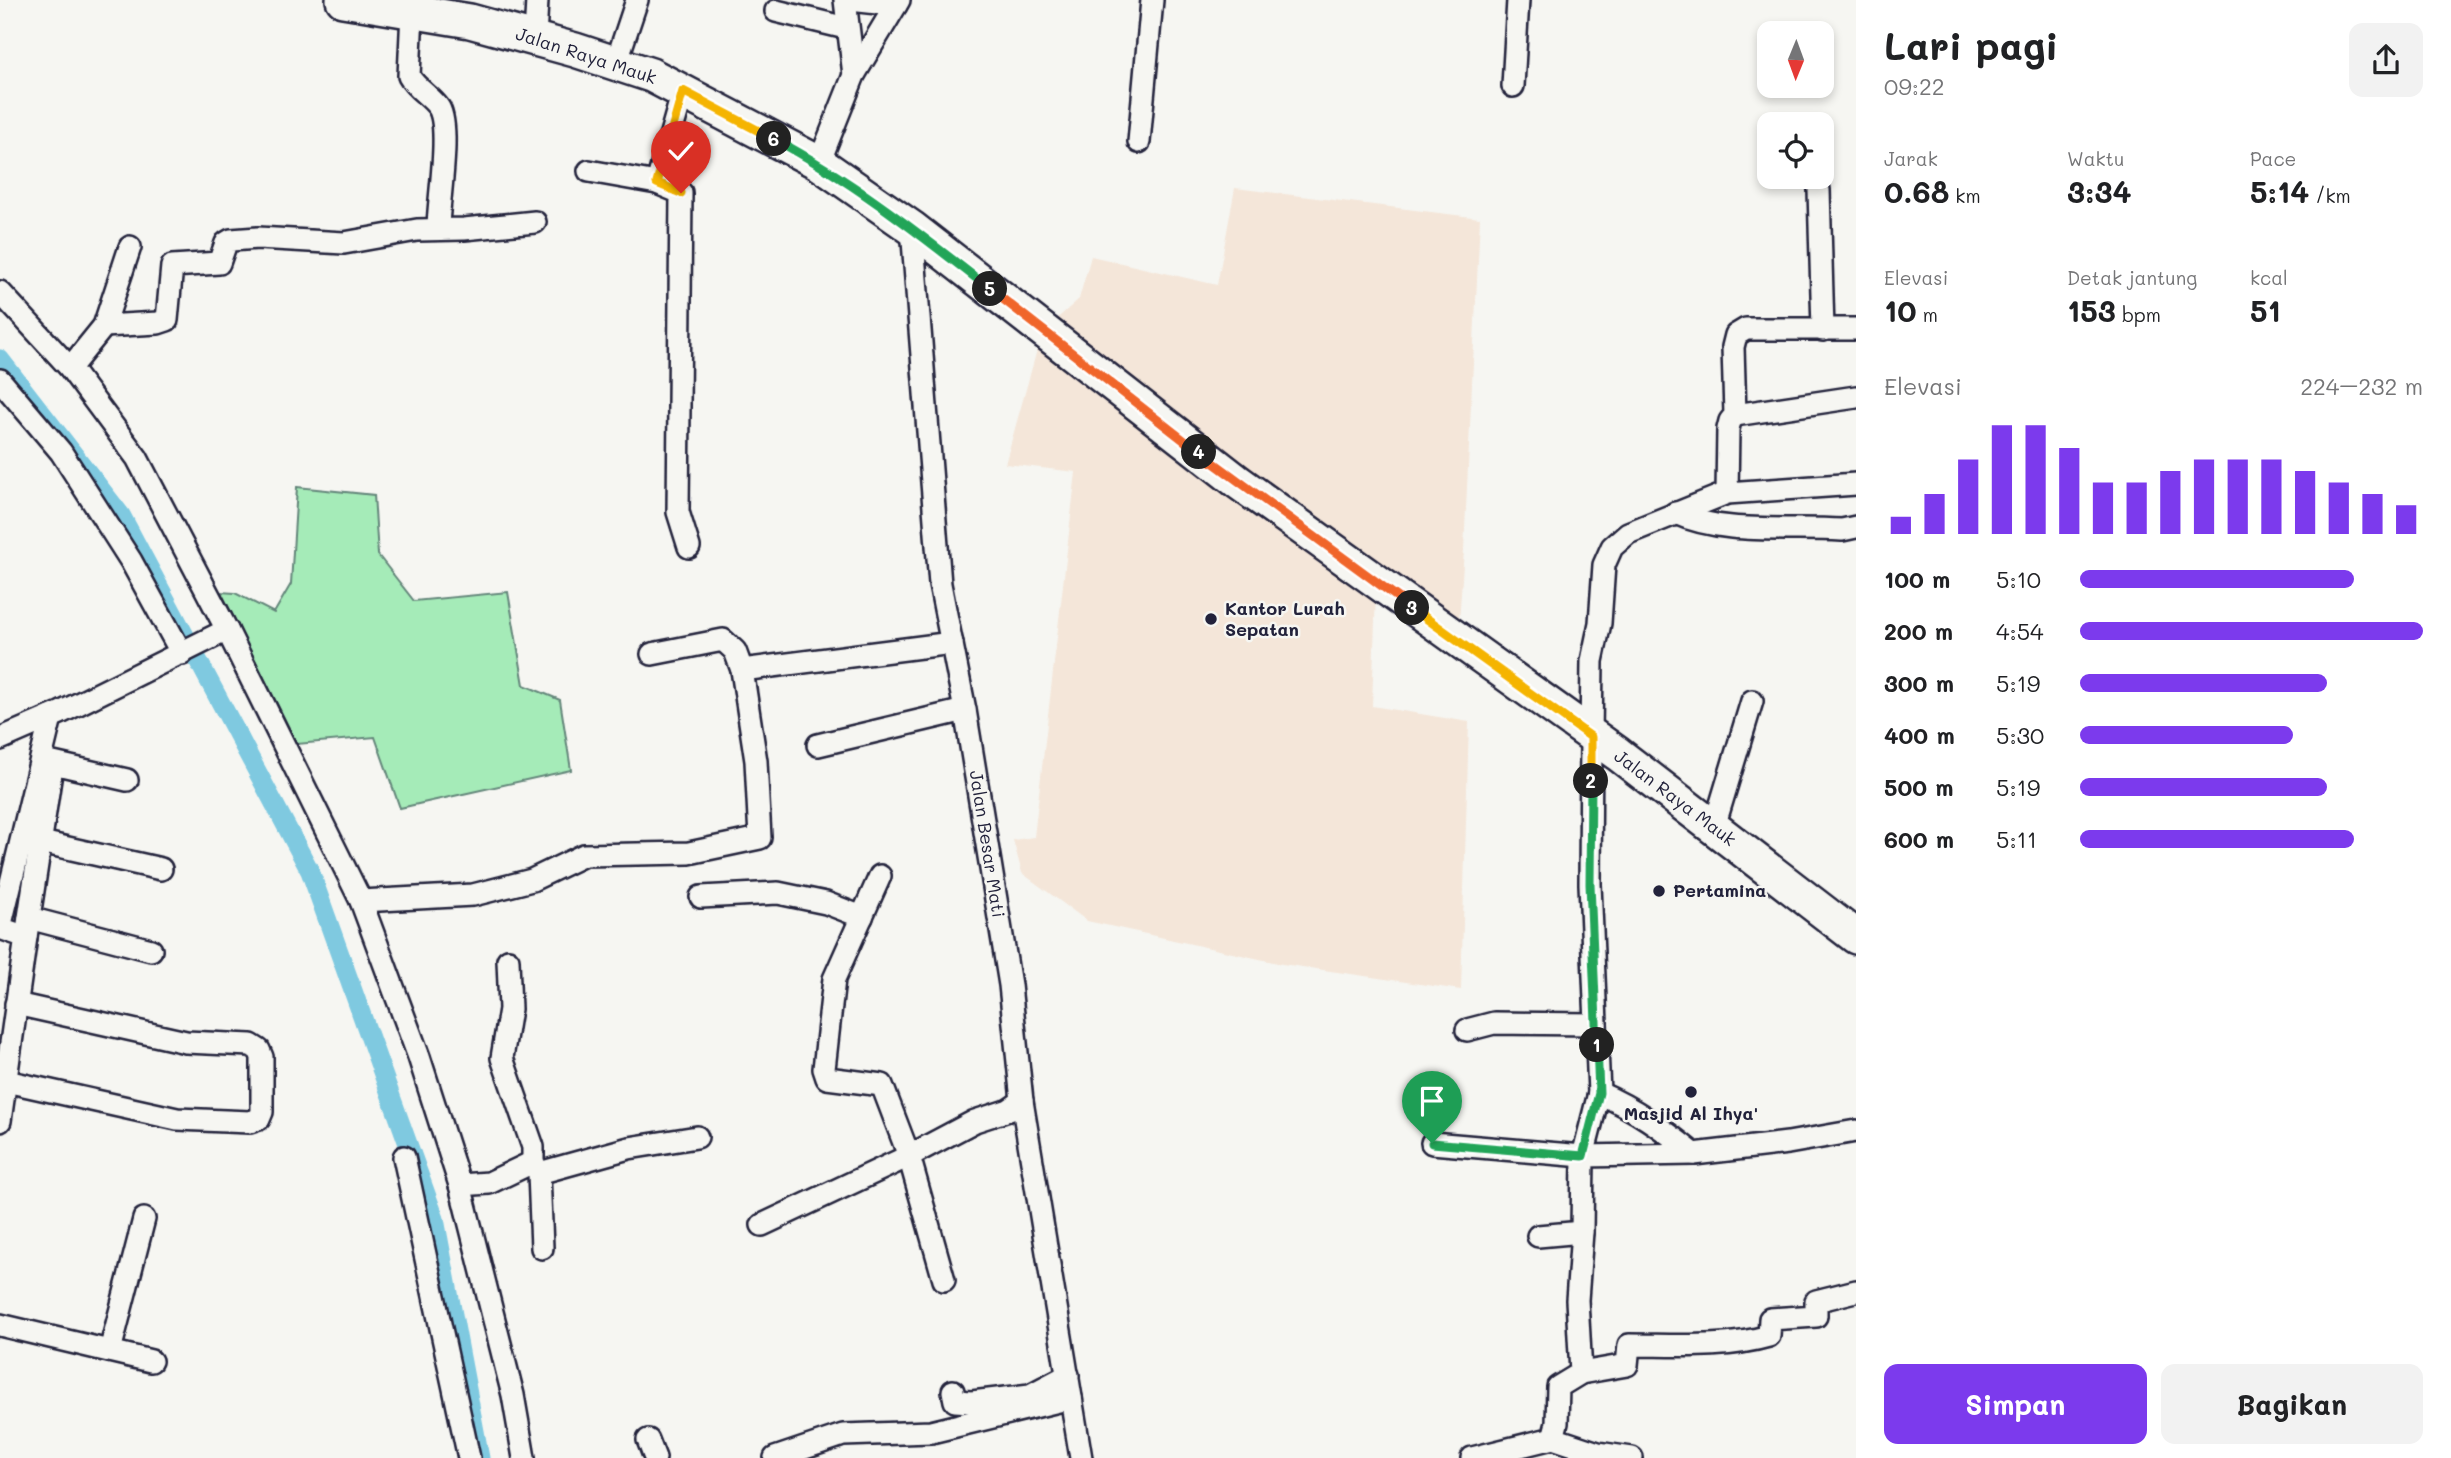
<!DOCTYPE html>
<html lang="id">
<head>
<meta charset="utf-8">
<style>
  :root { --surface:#fff; --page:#f2f2f2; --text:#202124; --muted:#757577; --accent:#7c3aed }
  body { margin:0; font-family:Mali,sans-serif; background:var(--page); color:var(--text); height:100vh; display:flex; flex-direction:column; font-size:26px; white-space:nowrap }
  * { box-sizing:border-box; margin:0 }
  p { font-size:23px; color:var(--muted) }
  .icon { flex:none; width:38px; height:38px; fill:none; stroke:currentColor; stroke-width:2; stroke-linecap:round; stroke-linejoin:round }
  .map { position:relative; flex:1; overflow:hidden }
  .side { display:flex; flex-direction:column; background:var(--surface); width:595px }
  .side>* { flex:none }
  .needle { width:46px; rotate:181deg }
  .controls { position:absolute; left:1757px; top:21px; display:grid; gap:14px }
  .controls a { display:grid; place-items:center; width:77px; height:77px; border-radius:14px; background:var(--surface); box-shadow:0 4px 10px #0003; font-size:35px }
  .pin { position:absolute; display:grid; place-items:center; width:60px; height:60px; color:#fff; margin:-72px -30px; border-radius:50% 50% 50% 0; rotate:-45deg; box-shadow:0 0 7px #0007 }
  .pin .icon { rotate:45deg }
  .km { position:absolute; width:35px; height:35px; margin:-18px; border-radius:50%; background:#222; color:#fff; font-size:19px; line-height:35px; text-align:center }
  .round { display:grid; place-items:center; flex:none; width:74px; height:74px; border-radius:14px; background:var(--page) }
  .overview { display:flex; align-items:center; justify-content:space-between; height:119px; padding:0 28px }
  h1 { font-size:38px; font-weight:700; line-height:52px }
  .figures { display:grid; grid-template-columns:repeat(3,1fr); gap:10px; height:119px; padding:7px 28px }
  .figures div { display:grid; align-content:center }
  .figures b { font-size:30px; font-weight:700 }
  .figures small { font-size:19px; font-weight:400 }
  .figures p { font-size:19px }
  .chart { height:196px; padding:14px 28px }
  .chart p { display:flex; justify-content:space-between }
  .chart svg { width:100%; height:126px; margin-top:7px; stroke:var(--accent); stroke-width:6 }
  .button { display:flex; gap:14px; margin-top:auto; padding:14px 28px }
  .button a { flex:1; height:80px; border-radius:14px; background:var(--accent); color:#fff; font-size:28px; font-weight:700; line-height:80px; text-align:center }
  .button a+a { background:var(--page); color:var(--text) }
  ul { padding:0 28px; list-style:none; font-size:23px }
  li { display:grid; grid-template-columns:112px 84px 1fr; align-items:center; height:52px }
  li i { height:18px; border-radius:9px; background:var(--accent) }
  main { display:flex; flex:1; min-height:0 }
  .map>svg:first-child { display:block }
</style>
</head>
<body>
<main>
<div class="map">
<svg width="1856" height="1458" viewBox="0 0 1856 1458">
  <rect width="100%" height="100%" fill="#f6f6f2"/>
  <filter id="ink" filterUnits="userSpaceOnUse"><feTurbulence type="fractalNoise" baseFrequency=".0143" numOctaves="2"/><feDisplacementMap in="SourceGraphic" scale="14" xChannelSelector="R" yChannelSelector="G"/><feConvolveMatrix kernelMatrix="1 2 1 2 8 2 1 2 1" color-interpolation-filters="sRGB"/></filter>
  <g filter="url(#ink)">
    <path fill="#f4e6d9" d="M1235,188L1480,218L1464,550L1457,651L1376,592L1372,706L1469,722L1461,990L1282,964L1087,921L1022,873L1013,840L1034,837L1076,472L1005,464L1042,332L1079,299L1091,256L1217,285Z"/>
    <path fill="#a5ebb8" stroke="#64867a" stroke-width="2" d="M297,487L374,495L378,555L414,601L508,592L524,685L560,700L571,770L400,808L375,737L297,744L221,592L235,593L274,613L291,584Z"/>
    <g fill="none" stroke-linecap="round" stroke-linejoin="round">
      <path stroke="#7fc9e0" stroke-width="19" d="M0,359L121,515L310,871L435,1219L480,1458"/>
      <g stroke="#22223b" stroke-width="26">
        <g id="street">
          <path d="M845,0L854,75"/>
          <path d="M850,0L896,5"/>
          <path d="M776,11L846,28"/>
          <path d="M412,12L409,76C416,89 431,96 439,108C451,130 438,201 438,229"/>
          <path d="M535,38L537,0"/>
          <path d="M616,63L637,0"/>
          <path d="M1513,86L1518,0"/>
          <path d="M1139,142L1152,0"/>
          <path d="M819,163L854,75L899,0"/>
          <path d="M589,171L657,183L681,193L678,512L689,547"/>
          <path d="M657,183L683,91"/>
          <path d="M1819,190L1823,330"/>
          <path d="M912,228L940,584L965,710L1010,985L1022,1101L1081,1458"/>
          <path d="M0,292L70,368L137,458L227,630L361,901L419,1057L460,1185L513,1395L524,1458"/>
          <path d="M104,326L158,323L167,320L172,266L219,263L226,243L231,240L258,238L344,243L417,230L464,229L535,222"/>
          <path d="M70,368L104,326L130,247"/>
          <path d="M0,380L61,452L131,561L182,654"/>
          <path d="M1735,415L1856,397"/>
          <path d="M1727,493L1728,429L1730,421L1735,415L1733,347L1736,335L1746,329H1856"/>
          <path d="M1675,513C1726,536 1787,526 1842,530L1856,527"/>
          <path d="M742,670L952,643"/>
          <path d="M0,739L60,713L227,630"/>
          <path d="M818,745L965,710"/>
          <path d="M53,763L127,780"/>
          <path d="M1714,827L1752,701"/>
          <path d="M41,842L161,869"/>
          <path d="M880,876L834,979L824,1069L827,1078L882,1085L909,1156L944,1280"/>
          <path d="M701,897L778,893L826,903L862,917"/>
          <path d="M361,901L473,895L532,880L584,855L689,853L760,838L756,761L742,670L735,651L723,640L652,654"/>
          <path d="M29,918L151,950"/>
          <path d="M26,937L52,766"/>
          <path d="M508,960L510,1009L502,1058L533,1147V1162"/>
          <path d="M1467,1030L1494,1023L1596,1024"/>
          <path d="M6,1081L177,1119L250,1122L259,1119L262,1112V1057L259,1050L251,1045L186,1042L16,1004"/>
          <path d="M1599,1093C1636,1109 1663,1129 1694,1154"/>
          <path d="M0,1121L26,937L0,928L51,717"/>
          <path d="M1432,1143L1583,1156L1694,1154L1788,1143L1856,1131"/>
          <path d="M404,1157L469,1458"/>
          <path d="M539,1173L542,1248"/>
          <path d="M460,1185L489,1183L533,1162L539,1173L629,1148L697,1137"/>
          <path d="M762,1225L909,1156L975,1121L1009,1110L1022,1101"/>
          <path d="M1538,1236L1582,1232"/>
          <path d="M0,1325L151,1361"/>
          <path d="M110,1351L144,1219"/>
          <path d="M1581,1373L1577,1300L1582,1232L1583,1156L1599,1093L1590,884L1591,737L1592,661L1600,623L1604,565L1612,547L1628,533L1727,493L1856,484"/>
          <path d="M953,1391L955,1401L972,1402L1030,1395L1068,1375"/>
          <path d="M1553,1438L1598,1453L1632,1458"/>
          <path d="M648,1440L655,1458"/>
          <path d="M775,1458L843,1435L931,1432L1071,1398"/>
          <path d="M1472,1458L1553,1438L1557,1423L1558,1387L1581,1373L1627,1365L1629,1345C1676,1345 1724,1349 1769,1336L1770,1319L1816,1316V1301L1856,1291"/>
        </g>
      </g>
      <g stroke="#22223b" stroke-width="38">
        <path id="primary" d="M343,0L470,21L575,50L651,75L819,163L912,228L1238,482L1618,754L1856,937"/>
      </g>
      <use href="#street" stroke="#f6f6f2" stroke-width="21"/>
      <use href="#primary" stroke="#f6f6f2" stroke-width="33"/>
    </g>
  </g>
  <g fill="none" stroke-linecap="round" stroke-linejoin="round" filter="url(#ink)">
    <g stroke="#fff" stroke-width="14">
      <path id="split-1" d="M1432,1143L1583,1156L1599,1093L1597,1045"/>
    </g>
    <g stroke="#fff" stroke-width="14">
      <path id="split-2" d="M1591,781L1590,884L1597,1045"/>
    </g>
    <g stroke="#fff" stroke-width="14">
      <path id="split-3" d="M1412,608L1591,737V781"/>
    </g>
    <g stroke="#fff" stroke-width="14">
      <path id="split-4" d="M1199,452L1412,608"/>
    </g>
    <g stroke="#fff" stroke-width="14">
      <path id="split-5" d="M990,289L1199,452"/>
    </g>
    <g stroke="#fff" stroke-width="14">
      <path id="split-6" d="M774,139C852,180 921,235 990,289"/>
    </g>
    <g stroke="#fff" stroke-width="14">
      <path id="split-7" d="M681,193L657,183L683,91L774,139"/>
    </g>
    <use href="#split-1" stroke="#22a559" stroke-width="9"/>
    <use href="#split-2" stroke="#22a559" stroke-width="9"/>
    <use href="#split-3" stroke="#f5b400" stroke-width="9"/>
    <use href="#split-4" stroke="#f0652b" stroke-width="9"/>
    <use href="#split-5" stroke="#f0652b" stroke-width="9"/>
    <use href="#split-6" stroke="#22a559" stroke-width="9"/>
    <use href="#split-7" stroke="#f5b400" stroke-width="9"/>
  </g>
  <g fill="#22223b" stroke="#f6f6f2" stroke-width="2.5">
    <circle cx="1211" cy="619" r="7"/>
    <circle cx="1659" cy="891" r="7"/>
    <circle cx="1691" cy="1092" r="7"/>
  </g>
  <g text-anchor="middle" stroke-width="5" stroke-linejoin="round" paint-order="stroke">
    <g font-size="18" fill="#22223b" stroke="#f6f6f2">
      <text transform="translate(586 56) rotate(18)" y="6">Jalan Raya Mauk</text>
      <text transform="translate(1675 798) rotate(37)" y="6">Jalan Raya Mauk</text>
      <text transform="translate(987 844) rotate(81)" y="6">Jalan Besar Mati</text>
    </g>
    <g font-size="18" font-weight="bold" fill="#22223b" stroke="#f6f6f2" text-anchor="start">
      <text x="1225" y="615">Kantor Lurah<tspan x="1225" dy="21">Sepatan</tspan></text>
      <text x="1673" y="897">Pertamina</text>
      <text x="1691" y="1120" text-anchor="middle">Masjid Al Ihya'</text>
    </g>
  </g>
</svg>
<div class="controls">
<a><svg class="needle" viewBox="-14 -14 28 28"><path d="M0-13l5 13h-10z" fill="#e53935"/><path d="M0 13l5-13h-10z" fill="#757577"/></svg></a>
<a><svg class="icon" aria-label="locate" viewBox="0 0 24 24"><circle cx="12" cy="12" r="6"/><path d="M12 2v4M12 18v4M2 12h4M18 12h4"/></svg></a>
</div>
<div class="pin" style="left:1432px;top:1143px;background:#1e9e55"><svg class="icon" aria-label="arrive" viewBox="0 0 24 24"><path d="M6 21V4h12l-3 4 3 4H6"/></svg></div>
<div class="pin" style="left:681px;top:193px;background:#d93025"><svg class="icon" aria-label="check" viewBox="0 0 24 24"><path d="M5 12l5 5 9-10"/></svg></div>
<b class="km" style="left:1597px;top:1045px">1</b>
<b class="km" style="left:1591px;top:781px">2</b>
<b class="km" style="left:1412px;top:608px">3</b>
<b class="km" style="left:1199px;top:452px">4</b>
<b class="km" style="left:990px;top:289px">5</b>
<b class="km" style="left:774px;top:139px">6</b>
</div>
<section class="side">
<div class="overview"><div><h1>Lari pagi</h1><p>09:22</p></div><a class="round"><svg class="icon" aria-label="share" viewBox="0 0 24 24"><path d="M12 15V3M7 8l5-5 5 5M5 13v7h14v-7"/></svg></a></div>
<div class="figures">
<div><p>Jarak</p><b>0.68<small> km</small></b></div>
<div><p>Waktu</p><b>3:34</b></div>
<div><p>Pace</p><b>5:14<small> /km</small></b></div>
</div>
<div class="figures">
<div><p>Elevasi</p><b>10<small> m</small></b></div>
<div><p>Detak jantung</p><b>153<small> bpm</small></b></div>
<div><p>kcal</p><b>51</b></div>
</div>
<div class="chart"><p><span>Elevasi</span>224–232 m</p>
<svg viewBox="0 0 160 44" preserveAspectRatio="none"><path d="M5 44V38M15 44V30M25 44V18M35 44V6M45 44V6M55 44V14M65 44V26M75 44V26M85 44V22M95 44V18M105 44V18M115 44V18M125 44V22M135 44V26M145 44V30M155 44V34"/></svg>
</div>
<ul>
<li><b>100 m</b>5:10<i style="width:80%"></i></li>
<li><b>200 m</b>4:54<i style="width:100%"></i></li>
<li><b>300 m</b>5:19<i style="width:72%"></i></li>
<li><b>400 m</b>5:30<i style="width:62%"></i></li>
<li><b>500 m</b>5:19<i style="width:72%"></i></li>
<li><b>600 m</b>5:11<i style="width:80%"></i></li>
</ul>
<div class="button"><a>Simpan</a><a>Bagikan</a></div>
</section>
</main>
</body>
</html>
